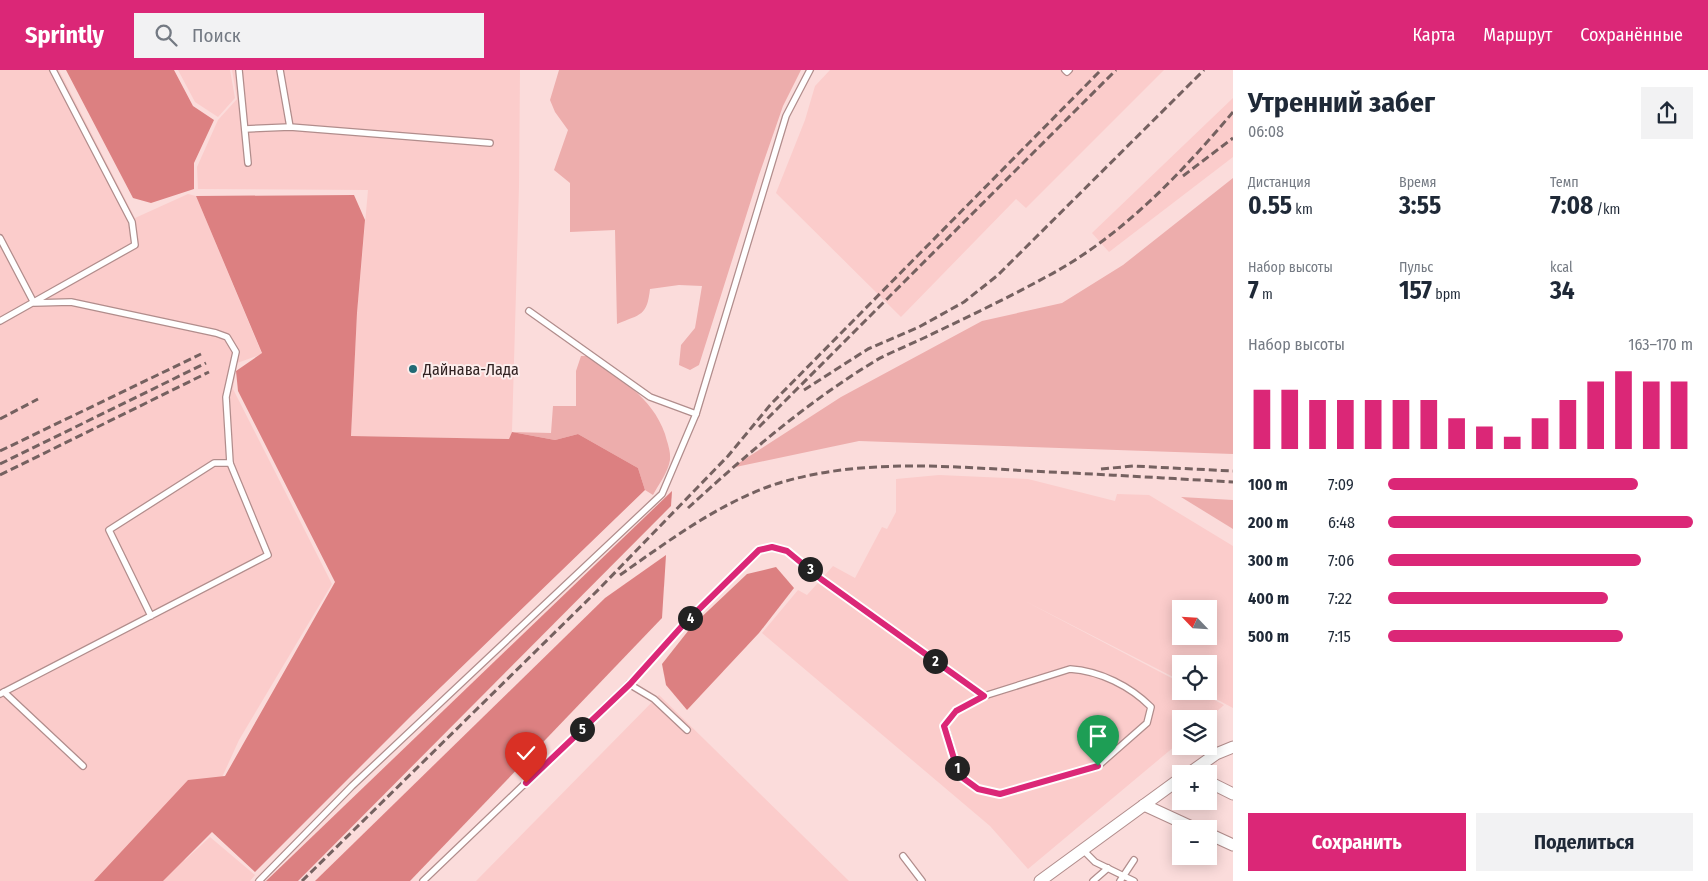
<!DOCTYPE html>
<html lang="ru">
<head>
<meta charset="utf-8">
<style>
  :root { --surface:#fff; --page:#f2f2f3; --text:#1f2937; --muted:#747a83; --accent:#db2777 }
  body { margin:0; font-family:"Fira Sans Condensed",sans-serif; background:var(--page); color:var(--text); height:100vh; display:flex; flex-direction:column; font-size:19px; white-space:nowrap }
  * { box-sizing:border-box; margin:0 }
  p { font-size:16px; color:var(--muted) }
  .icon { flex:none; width:28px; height:28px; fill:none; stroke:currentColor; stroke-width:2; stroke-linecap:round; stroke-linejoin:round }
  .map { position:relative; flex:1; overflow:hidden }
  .panel { display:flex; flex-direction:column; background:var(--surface); width:475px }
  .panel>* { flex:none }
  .needle { width:32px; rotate:295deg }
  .fabs { position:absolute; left:1172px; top:530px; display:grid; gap:10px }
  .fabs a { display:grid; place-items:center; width:45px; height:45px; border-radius:0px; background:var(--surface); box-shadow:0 2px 12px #0003; font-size:25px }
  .pin { position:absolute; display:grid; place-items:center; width:42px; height:42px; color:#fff; margin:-51px -21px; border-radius:50% 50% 50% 0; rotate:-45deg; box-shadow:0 0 5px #0007 }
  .pin .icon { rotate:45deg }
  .km { position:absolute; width:25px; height:25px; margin:-12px; border-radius:50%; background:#222; color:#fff; font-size:14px; line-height:25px; text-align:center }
  .round { display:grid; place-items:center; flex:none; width:52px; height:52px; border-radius:0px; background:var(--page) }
  .head { display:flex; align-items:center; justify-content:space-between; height:85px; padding:0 15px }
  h1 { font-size:28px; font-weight:700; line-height:38px }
  .stats { display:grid; grid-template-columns:repeat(3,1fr); gap:8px; height:85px; padding:5px 15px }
  .stats div { display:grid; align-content:center }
  .stats b { font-size:25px; font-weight:700 }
  .stats small { font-size:14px; font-weight:400 }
  .stats p { font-size:14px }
  .chart { height:140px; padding:10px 15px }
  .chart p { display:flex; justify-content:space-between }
  .chart svg { width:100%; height:90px; margin-top:5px; stroke:var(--accent); stroke-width:6 }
  .button { display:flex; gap:10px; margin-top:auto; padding:10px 15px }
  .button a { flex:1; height:58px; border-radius:0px; background:var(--accent); color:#fff; font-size:20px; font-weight:700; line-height:58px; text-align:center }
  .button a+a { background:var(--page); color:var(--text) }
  ul { padding:0 15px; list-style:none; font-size:16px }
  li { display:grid; grid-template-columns:80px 60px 1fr; align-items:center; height:38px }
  li i { height:12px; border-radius:6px; background:var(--accent) }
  header { display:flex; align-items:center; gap:30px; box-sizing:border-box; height:70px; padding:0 25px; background:var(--accent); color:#fff }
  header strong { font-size:24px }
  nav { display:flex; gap:28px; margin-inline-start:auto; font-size:18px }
  .search { width:350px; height:45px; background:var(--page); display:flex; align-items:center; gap:12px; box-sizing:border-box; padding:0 18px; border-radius:0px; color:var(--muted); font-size:19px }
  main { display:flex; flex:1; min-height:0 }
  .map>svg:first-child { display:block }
</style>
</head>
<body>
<header>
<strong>Sprintly</strong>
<div class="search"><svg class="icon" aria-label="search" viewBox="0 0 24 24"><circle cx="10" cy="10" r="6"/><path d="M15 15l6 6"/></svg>Поиск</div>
<nav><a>Карта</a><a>Маршрут</a><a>Сохранённые</a></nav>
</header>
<main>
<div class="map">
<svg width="1233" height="811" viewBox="0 0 1233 811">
  <rect width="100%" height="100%" fill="#fbdcdb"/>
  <g fill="#fbcccb" fill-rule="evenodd">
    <path d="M0,0H59L135,148L188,124L196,126L262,284L237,293L233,319L332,514L239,670L184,791L210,767L255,805L250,811H0Z"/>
    <path d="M178,0H230L235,28L218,47L195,32Z"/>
    <path d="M232,0H520L519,117L512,362L509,369L351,366L357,243L368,120L198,119L197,97L218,50L237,29Z"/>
    <path d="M830,0H1164L1026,138L1016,129L901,247L776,123L805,50L815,16Z"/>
    <path d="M1233,28V87L1109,182L1092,163Z"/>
    <path d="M939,405L1028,409L1115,431L1117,424L1149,425L1233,476V638L1201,621H1209V594H1181V611L1023,530L1181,613V621H1197L1224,635L1208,649H1181V671L1028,799L990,756L762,563L798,520L807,525L833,496L855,508L882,457L887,459L896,442V409ZM1181,539H1209V566H1181Z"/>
    <path d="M659,625L849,811H476Z"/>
  </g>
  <g fill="#edadac">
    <path d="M559,0H801L783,36L759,105L699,295L690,300L679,295L681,275L695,258L702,216L679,215L650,219C647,246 641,244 617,254L615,160L570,162V113L554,100L568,60L555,42L550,30Z"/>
    <path d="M1233,108V384L859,371L731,398L841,327L982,251L1062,233L1123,195Z"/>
    <path d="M581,286H587C618,308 652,326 665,364C667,372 671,381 670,390C668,402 659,414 653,425L645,420L638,398L578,364L555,370L512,362L551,363L553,336H576V301Z"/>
    <path d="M1181,427L1233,430V459Z"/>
  </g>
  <g fill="#dc8081">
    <path d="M66,0H174L193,36L214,50L194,93V119L151,133L133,128Z"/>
    <path d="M354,125L365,150L357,243L351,366L509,369L512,362L555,370L578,364L638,398L645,420L413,644L255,802L212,762L163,811H94L188,710L225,706L335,512L238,321L236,301L262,283L196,126Z"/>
    <path d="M672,421L671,436L298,811H266Z"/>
    <path d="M666,485L662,548L410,811H315L605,528Z"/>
    <path d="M776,497L794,518L759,563L687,640L666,615L662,594L692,556L747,504Z"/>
  </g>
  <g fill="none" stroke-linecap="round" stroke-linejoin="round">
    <g stroke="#b18d8c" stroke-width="8">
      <g id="service">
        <path d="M239,0L248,93"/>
        <path d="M280,0L290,57"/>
        <path d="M1065,0L1067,2L1069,0"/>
        <path d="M245,59L290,57L490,73"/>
        <path d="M0,168L34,233L71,232L216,263L227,267L236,282L226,327L230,393"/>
        <path d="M529,241L650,327L696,344"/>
        <path d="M0,251L135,175L132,152L53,0"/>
        <path d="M1070,599C1100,601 1130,616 1151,637L1147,653L1098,696L999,724L978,719L959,705L945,656L956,641L984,626Z"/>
        <path d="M629,614L654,629L687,660"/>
        <path d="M4,622L83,696"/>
        <path d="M0,624L268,485L230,393H214L109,460L151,546"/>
        <path d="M1083,780L1095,792L1134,811"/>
        <path d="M903,786L922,811"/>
        <path d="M259,811L352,716L662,424L696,344L786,46L810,0"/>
        <path d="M423,811L629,614L683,555L759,480L772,477L787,481L821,509L984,626"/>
        <path d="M1093,811L1108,798"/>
        <path d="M1120,811L1134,790"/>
      </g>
    </g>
    <g stroke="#b18d8c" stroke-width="13">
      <g id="minor">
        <path d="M1188,704L1216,684L1233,677"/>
        <path d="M1209,712L1233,724"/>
        <path d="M1144,735L1196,759"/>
        <path d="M1209,764L1233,775"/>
        <path d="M1040,811L1181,708"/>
      </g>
    </g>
    <use href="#service" stroke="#fff" stroke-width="5.5"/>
    <use href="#minor" stroke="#fff" stroke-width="11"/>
    <g stroke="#756160" stroke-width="3" stroke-dasharray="8 4" stroke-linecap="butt">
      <path d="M1183,106L1233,68"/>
      <path d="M804,320L868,279L919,257L964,232L998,205L1204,0"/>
      <path d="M0,349L38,329"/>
      <path d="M759,357L1116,0"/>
      <path d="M0,381L201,284"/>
      <path d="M0,394L206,293"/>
      <path d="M1101,399L1133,396L1233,401"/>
      <path d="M0,405L209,302"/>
      <path d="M688,438C747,384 806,333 875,291C891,282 909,275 926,267C965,248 1006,229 1044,208C1119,169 1180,105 1233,42"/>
      <path d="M620,505C667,472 715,436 770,416C852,388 944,396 1029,401C1097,404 1165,408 1233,412"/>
      <path d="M302,811L599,519L728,386L771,334L1101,0"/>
    </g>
  </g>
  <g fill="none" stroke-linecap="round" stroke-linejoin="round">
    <g stroke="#fff" stroke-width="10">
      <path id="route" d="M526,713L630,614L683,555L759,480L772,477L787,481L821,509L984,626L956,641L944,656L959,705L978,719L1000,724L1098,696"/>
    </g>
    <use href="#route" stroke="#db2777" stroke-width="6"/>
  </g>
  <circle fill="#216a75" stroke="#fdedec" stroke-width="2" cx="413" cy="299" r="5"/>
  <g text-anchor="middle" stroke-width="4" stroke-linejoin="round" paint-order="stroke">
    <g font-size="16" fill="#322323" stroke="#fdedec" text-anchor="start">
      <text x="423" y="305">Дайнава-Лада</text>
    </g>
  </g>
</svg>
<div class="fabs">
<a><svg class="needle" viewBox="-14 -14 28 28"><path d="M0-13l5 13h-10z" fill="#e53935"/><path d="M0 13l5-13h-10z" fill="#747a83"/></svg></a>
<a><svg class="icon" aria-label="locate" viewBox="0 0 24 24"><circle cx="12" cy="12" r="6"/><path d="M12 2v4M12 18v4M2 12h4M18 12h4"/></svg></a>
<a><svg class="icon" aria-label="layers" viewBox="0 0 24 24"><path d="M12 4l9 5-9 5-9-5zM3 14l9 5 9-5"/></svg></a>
<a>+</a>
<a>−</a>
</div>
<div class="pin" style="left:1098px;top:696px;background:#1e9e55"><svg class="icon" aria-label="arrive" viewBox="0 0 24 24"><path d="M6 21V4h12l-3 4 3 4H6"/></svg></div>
<div class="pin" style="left:526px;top:713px;background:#d93025"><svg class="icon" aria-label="check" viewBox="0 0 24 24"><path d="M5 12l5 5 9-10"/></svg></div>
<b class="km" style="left:957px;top:698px">1</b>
<b class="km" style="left:935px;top:591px">2</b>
<b class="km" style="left:810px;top:499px">3</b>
<b class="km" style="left:690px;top:548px">4</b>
<b class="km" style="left:582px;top:659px">5</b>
</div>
<section class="panel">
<div class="head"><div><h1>Утренний забег</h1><p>06:08</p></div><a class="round"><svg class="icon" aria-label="share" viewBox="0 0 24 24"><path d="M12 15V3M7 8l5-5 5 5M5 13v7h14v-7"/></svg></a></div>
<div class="stats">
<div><p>Дистанция</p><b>0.55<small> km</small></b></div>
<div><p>Время</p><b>3:55</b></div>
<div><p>Темп</p><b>7:08<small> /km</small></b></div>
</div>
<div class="stats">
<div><p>Набор высоты</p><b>7<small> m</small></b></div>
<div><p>Пульс</p><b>157<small> bpm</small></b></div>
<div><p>kcal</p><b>34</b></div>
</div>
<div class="chart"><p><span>Набор высоты</span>163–170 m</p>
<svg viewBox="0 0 160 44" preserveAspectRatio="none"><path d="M5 44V15M15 44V15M25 44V20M35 44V20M45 44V20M55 44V20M65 44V20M75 44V29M85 44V33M95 44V38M105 44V29M115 44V20M125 44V11M135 44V6M145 44V11M155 44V11"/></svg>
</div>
<ul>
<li><b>100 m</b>7:09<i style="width:82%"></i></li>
<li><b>200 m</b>6:48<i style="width:100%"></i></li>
<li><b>300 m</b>7:06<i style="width:83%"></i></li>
<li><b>400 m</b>7:22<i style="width:72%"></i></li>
<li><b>500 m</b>7:15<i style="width:77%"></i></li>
</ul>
<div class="button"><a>Сохранить</a><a>Поделиться</a></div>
</section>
</main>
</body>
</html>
